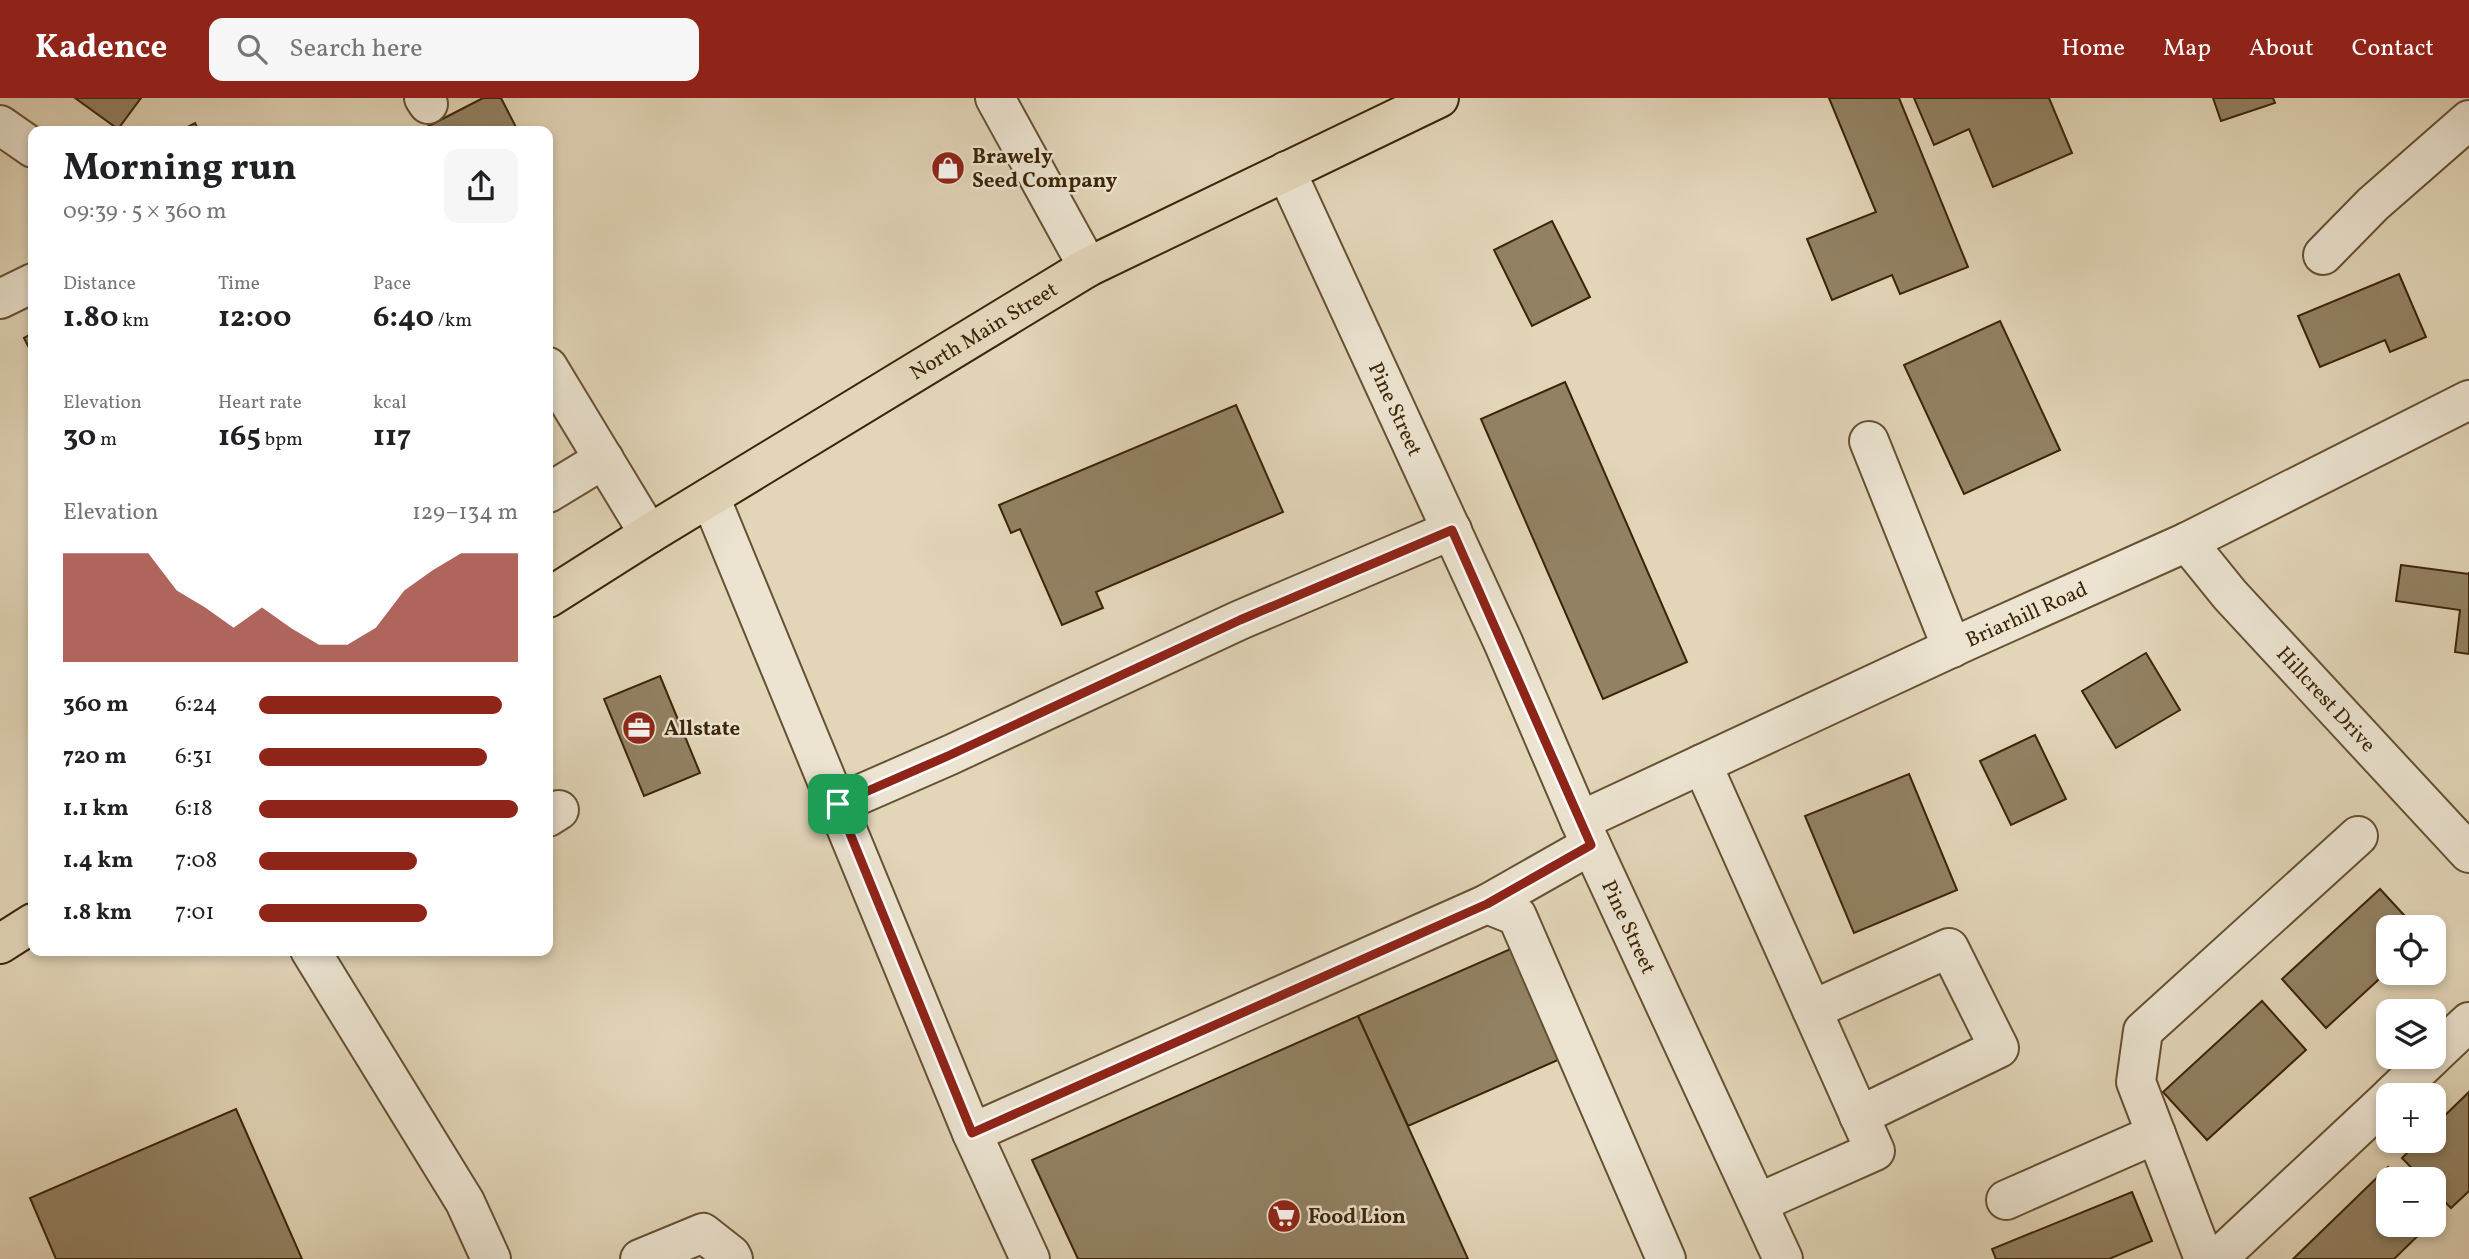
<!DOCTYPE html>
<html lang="en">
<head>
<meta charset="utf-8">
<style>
  :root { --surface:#fff; --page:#f6f6f6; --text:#202124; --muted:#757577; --accent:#8f2418 }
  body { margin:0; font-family:Vollkorn,serif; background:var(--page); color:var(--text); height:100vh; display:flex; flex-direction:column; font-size:26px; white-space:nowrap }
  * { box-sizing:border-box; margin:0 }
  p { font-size:23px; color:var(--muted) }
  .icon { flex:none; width:38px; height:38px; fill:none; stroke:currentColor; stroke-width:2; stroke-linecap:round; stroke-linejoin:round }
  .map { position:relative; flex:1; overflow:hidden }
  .drawer { position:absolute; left:28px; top:28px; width:525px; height:830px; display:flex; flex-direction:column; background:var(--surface); border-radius:14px; box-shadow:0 4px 10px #0003 }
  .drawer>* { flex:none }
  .tools { position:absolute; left:2376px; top:817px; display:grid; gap:14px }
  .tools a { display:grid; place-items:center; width:70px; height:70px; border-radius:14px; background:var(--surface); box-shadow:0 4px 10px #0003; font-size:35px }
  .pin { position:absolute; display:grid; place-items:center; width:60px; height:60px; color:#fff; margin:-30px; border-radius:14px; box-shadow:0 4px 10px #0006 }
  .round { display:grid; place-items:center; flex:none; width:74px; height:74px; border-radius:14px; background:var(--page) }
  .overview { display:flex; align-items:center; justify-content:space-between; height:119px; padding:0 35px }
  h1 { font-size:38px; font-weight:700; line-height:52px }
  .figures { display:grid; grid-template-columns:repeat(3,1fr); gap:10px; height:119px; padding:7px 35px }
  .figures div { display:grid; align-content:center }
  .figures b { font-size:30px; font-weight:700 }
  .figures small { font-size:19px; font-weight:400 }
  .figures p { font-size:19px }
  .chart { height:196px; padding:14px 35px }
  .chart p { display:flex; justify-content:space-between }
  .chart svg { width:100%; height:126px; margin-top:7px; fill:var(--accent); opacity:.7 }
  ul { padding:0 35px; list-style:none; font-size:23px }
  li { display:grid; grid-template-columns:112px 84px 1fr; align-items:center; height:52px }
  li i { height:18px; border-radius:9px; background:var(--accent) }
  header { display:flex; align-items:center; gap:42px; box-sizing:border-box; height:98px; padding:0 35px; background:var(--accent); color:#fff }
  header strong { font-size:33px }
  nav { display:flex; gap:38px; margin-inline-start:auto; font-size:24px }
  .search { width:490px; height:63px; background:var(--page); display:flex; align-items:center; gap:18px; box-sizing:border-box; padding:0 24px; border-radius:14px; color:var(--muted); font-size:26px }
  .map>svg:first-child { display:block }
</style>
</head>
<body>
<header>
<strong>Kadence</strong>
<div class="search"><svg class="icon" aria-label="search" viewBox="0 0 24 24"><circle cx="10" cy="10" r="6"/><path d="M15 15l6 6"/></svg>Search here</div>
<nav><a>Home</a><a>Map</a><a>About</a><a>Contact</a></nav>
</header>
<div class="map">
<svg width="2469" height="1161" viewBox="0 0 2469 1161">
  <rect width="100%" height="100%" fill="#e2d5b8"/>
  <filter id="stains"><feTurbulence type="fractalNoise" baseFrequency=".00286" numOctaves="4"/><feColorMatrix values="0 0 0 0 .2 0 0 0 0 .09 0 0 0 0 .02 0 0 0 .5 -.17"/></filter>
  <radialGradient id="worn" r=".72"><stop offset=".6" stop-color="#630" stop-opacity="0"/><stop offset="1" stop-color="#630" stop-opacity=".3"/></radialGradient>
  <g fill="#928163" stroke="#3c2506" stroke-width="2">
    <path d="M75,0H141L118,31Z"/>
    <path d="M483,0H501L518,33H419Z"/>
    <path d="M1829,0H1899L1968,169L1900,196L1892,177L1832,202L1807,141L1876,114Z"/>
    <path d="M1914,0H2049L2072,55L1993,89L1969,31L1934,47Z"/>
    <path d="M2213,0H2273L2275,5L2221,23Z"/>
    <path d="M195,25L199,33H180Z"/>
    <path d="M1552,123L1590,199L1532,228L1494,152Z"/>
    <path d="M2399,176L2426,239L2390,254L2385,242L2320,269L2298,218Z"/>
    <path d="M2000,223L2060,352L1964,396L1904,267Z"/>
    <path d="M33,235V258L24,240Z"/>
    <path d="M1565,284L1687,564L1603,601L1481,321Z"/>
    <path d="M1236,307L1283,414L1096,494L1103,510L1062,527L1020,431L1011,435L999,407Z"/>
    <path d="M2401,467L2469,476V474V556L2455,554L2460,512L2396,503Z"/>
    <path d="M2146,555L2180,612L2116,650L2082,593Z"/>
    <path d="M660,578L700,675L644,698L604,601Z"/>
    <path d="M2035,637L2066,701L2011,727L1980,663Z"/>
    <path d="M1909,676L1957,792L1854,835L1805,718Z"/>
    <path d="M2380,791L2416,830H2389V872L2326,930L2282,881Z"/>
    <path d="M1515,849L1558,962L1408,1028L1358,918Z"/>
    <path d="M2262,903L2306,952L2207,1042L2163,994Z"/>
    <path d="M1358,918L1468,1161H1078L1032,1062Z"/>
    <path d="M2469,994V1093L2451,1110L2434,1093V1082H2423L2402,1060L2419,1043H2434V1028Z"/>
    <path d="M236,1011L302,1161H56L30,1100Z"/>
    <path d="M2388,1069L2401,1082H2389V1127H2429L2394,1161H2293Z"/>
    <path d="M2132,1094L2152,1143L2109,1161H1996L1992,1151Z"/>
  </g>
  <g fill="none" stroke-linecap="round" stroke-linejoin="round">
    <g stroke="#665132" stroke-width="42">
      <g id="minor">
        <path d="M424,0L428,6"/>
        <path d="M995,0L1088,169"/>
        <path d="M0,27L33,50"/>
        <path id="s1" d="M1286,73L1503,544L1580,723L1783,1161"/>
        <path d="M2323,157L2373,106L2469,22"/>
        <path d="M0,201L33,185"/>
        <path d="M548,269L649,436"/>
        <path d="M1869,343L1952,550"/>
        <path d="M548,395L604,361"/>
        <path d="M710,399L972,1035L1030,1161"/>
        <path id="s2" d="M2187,444L2230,497L2469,755"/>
        <path d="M1702,666L1875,1053L1758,1105"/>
        <path d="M838,706L950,657L1240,522L1452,432"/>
        <path d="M548,719L559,712"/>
        <path id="s3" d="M1580,723L1964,544L2187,444L2469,302"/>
        <path d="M1487,806L1517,818L1666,1161"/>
        <path d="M310,852L465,1104L491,1161"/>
        <path d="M1812,912L1949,850L1999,950L1859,1018"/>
        <path d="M2434,957L2469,924"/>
        <path d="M2391,998L2432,959"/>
        <path d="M972,1035L1487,806L1591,747"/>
        <path d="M2006,1102L2156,1036"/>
        <path d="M640,1161L703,1135L731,1157L733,1161"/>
        <path d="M2204,1161L2136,984L2143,933L2358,738"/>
        <path d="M2217,1161L2389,1000"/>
      </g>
    </g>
    <g stroke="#3c2506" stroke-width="42">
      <g id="major">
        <path id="s4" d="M548,500L649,436L1088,169L1439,0"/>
        <path d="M0,846L33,825"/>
      </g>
    </g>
    <use href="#minor" stroke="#ece4d1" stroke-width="38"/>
    <use href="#major" stroke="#e2d5b8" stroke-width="38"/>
  </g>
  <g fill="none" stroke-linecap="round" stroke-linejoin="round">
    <g stroke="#fff" stroke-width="14">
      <path id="route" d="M1452,432L1591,747L1487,806L972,1035L838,706L950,657L1240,522Z"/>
    </g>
    <use href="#route" stroke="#8f2418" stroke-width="9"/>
  </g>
  <defs>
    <g id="shop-disc" transform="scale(1.75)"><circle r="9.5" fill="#8f2418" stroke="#ece4d1"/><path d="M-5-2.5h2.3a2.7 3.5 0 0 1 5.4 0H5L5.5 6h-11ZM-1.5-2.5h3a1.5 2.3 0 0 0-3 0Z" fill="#fff"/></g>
    <g id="office-disc" transform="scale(1.75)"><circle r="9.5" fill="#8f2418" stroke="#ece4d1"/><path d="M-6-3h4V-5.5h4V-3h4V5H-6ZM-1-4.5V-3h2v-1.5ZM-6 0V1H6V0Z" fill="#fff"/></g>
    <g id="supermarket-disc" transform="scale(1.75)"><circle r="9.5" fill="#8f2418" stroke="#ece4d1"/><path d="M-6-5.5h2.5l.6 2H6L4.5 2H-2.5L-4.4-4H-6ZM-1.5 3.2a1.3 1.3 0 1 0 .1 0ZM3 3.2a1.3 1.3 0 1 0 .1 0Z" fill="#fff"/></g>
  </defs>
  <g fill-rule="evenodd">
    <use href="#shop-disc" x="948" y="70"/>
    <use href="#office-disc" x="639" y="630"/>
    <use href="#supermarket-disc" x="1284" y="1118"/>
  </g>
  <g text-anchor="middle" stroke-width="5" stroke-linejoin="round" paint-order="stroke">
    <g font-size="21" font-weight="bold" fill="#3c2506" stroke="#ece4d1" text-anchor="start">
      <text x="972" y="65">Brawely<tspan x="972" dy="24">Seed Company</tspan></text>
      <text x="664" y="637">Allstate</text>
      <text x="1308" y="1125">Food Lion</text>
    </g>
    <g font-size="21" fill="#3c2506" stroke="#ece4d1">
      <text dy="7" stroke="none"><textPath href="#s4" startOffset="511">North Main Street</textPath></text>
      <text dy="7" stroke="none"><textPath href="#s1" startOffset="262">Pine Street</textPath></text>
      <text dy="7" stroke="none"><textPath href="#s3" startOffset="492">Briarhill Road</textPath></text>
      <text dy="7" stroke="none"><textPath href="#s2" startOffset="210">Hillcrest Drive</textPath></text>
      <text dy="7" stroke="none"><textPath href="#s1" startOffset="830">Pine Street</textPath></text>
    </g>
  </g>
  <rect width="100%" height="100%" filter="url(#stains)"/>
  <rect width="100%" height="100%" fill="url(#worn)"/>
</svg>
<div class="tools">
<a><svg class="icon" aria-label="locate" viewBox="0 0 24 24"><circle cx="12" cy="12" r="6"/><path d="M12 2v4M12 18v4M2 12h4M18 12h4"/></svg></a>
<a><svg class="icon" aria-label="layers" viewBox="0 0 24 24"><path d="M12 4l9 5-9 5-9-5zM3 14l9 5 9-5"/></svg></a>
<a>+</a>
<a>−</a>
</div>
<div class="pin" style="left:838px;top:706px;background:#1e9e55"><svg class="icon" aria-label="arrive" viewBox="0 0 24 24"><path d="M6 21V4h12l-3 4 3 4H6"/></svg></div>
<section class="drawer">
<div class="overview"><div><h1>Morning run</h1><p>09:39 · 5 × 360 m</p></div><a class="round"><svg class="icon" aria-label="share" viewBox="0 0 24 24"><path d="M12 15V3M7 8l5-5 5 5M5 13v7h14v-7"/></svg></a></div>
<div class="figures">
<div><p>Distance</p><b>1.80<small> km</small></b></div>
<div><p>Time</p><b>12:00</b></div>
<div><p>Pace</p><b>6:40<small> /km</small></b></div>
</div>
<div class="figures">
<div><p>Elevation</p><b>30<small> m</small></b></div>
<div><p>Heart rate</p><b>165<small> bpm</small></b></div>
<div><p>kcal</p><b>117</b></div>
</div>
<div class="chart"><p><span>Elevation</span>129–134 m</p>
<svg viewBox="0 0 160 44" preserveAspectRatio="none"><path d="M0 44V6L10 6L20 6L30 6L40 19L50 25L60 32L70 25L80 32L90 38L100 38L110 32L120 19L130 12L140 6L150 6L160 6V44z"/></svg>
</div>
<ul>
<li><b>360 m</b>6:24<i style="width:94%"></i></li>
<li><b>720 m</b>6:31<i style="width:88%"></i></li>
<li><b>1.1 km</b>6:18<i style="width:100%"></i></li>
<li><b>1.4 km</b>7:08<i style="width:61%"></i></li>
<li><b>1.8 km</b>7:01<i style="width:65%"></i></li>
</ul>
</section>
</div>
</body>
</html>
